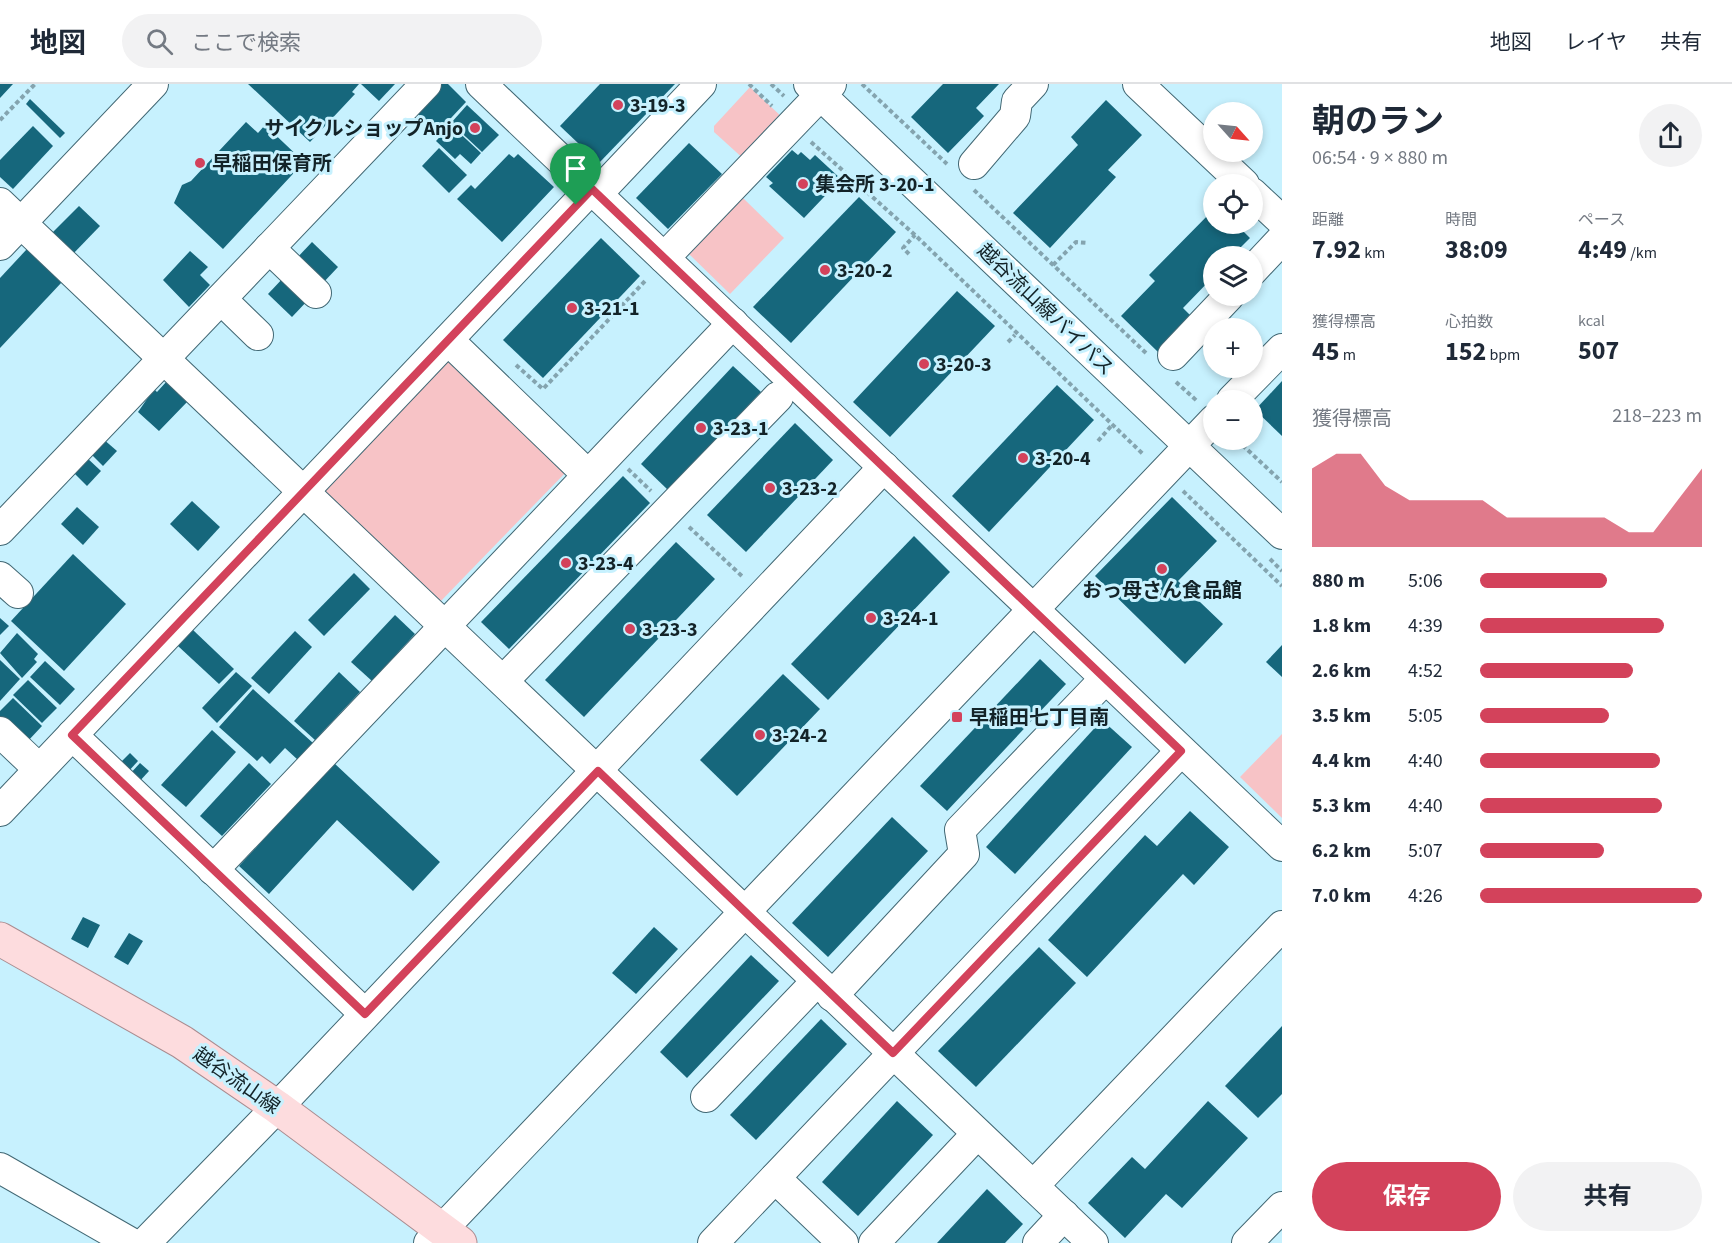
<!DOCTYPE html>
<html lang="ja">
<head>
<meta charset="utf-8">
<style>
  :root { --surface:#fff; --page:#f2f2f3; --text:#1f2937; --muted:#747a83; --line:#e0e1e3; --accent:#d3425b }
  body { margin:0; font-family:"Source Sans 3","Noto Sans JP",sans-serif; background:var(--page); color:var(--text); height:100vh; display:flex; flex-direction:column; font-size:22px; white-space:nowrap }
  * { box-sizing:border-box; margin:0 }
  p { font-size:20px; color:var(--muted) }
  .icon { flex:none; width:33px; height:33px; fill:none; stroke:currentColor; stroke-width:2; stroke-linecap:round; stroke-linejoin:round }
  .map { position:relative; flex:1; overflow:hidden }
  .panel { display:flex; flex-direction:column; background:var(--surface); width:450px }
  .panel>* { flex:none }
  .needle { width:39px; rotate:117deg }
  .buttons { position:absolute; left:1203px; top:18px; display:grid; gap:12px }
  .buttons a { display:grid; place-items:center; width:60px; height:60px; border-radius:50%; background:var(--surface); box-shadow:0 3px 9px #0003; font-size:30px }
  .pin { position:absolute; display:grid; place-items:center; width:51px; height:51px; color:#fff; margin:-62px -26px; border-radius:50% 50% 50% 0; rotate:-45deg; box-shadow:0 0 6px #0007 }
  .pin .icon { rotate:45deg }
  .round { display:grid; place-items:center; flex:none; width:63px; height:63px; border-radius:32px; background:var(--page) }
  .overview { display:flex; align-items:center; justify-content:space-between; height:102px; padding:0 30px }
  h1 { font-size:33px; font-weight:700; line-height:45px }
  .figures { display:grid; grid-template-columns:repeat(3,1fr); gap:9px; height:102px; padding:6px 30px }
  .figures div { display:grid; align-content:center }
  .figures b { font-size:26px; font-weight:700 }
  .figures small { font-size:16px; font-weight:400 }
  .figures p { font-size:16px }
  .chart { height:168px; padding:12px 30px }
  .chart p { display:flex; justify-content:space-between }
  .chart svg { width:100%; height:108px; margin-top:6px; fill:var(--accent); opacity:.7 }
  .cta { display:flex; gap:12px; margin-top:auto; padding:12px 30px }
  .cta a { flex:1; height:69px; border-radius:36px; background:var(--accent); color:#fff; font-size:24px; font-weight:700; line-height:69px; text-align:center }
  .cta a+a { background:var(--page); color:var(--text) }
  ul { padding:0 30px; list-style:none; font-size:20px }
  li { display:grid; grid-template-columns:96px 72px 1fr; align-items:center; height:45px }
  li i { height:15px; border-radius:8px; background:var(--accent) }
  header { display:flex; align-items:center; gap:36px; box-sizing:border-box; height:84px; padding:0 30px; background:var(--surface); border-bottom:2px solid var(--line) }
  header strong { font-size:28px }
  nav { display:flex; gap:33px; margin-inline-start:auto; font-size:21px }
  .search { width:420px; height:54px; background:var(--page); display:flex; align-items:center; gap:15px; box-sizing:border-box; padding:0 21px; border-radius:33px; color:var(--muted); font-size:22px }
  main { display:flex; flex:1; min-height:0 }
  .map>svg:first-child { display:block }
</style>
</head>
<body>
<header>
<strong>地図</strong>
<div class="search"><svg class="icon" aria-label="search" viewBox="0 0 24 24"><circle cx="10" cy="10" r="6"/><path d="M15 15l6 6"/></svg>ここで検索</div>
<nav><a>地図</a><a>レイヤ</a><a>共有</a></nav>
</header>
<main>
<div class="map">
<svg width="1282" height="1159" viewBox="0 0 1282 1159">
  <rect width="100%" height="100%" fill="#c7f1fe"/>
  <g fill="#f7c3c6">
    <path d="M750,3L785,36L746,77L714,48V42Z"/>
    <path d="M743,114L784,154L730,210L689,170Z"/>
    <path d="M449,268L569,385L438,520L321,406Z"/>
    <path d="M1282,650V734L1240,693Z"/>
  </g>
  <g fill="#16677c">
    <path d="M0,0H13L0,14Z"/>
    <path d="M248,0H359L352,8L355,10L310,58Z"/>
    <path d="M361,0H395L379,17Z"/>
    <path d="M441,0H448L466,18L437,49L415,27Z"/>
    <path d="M600,0H675L599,79L560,42Z"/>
    <path d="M943,0H999L976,24L984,32L948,69L911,33Z"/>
    <path d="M30,15L65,49L60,54L26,20Z"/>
    <path d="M1106,16L1142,51L1108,86L1116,93L1050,164L1013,129L1078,61L1071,53Z"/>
    <path d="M467,21L499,51L482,68L451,39Z"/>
    <path d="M246,38L258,49L265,41L304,78L223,165L174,119L182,101L191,97Z"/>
    <path d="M451,41L481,69L471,80L460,70L455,75L436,57Z"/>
    <path d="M33,42L53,62L13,105L0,93V76Z"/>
    <path d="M689,59L722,90L668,145L636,114Z"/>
    <path d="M439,64L467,91L449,109L422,82Z"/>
    <path d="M792,66L798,71L801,68L810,76L815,71L841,95L804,134L769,102L773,99L766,93Z"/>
    <path d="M509,70L514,74L518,70L554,103L502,158L457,115L471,101L475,105Z"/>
    <path d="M859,113L896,148L791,259L753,223Z"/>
    <path d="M79,122L100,142L71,172L50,151Z"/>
    <path d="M1214,125V140H1236L1250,154L1232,172H1214V192L1183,224L1192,233L1158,268L1121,232L1155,197L1149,191Z"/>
    <path d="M601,154L640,192L543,294L503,256Z"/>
    <path d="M312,158L338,183L322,200L296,175Z"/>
    <path d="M27,165L62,198L0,264V194Z"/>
    <path d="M190,167L208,183L200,191L210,201L189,223L163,196Z"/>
    <path d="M285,192L309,215L292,233L268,210Z"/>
    <path d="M957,207L995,242L890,353L853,318Z"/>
    <path d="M733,282L761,308L668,406L641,380Z"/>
    <path d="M167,297L188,317L159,347L138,328L154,305L157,308Z"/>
    <path d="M1282,297V352L1255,326Z"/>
    <path d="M1057,301L1094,336L989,448L952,412Z"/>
    <path d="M795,339L833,376L746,468L707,431Z"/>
    <path d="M102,354L117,367L103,382L89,368Z"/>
    <path d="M86,373L101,387L87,402L72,387Z"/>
    <path d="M623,392L650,419L509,565L481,538Z"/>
    <path d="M1172,413L1217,457L1178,497L1223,540L1185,580L1095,492Z"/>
    <path d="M192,417L220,443L198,467L170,440Z"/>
    <path d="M77,423L99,443L83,461L61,440Z"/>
    <path d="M914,452L950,488L828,616L791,580Z"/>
    <path d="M676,458L715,495L584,633L545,596Z"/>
    <path d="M73,470L126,520L64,587L11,537Z"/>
    <path d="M354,489L370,505L324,552L308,536Z"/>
    <path d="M395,531L415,550L372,597L351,578Z"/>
    <path d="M0,534L9,542L0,551Z"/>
    <path d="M193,546L234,585L219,600L178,562Z"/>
    <path d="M295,547L312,563L269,610L251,594Z"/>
    <path d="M17,549L38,570L34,575L37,578L22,594L0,569Z"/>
    <path d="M1282,561V593L1266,578Z"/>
    <path d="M1040,575L1066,600L947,727L920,702Z"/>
    <path d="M0,576L20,595L0,617Z"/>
    <path d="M45,577L75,605L60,621L30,593Z"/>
    <path d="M236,588L252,602L217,639L202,624Z"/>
    <path d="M339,588L360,608L315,656L294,637Z"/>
    <path d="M783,590L820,625L737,712L700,676Z"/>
    <path d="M28,596L57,624L42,639L13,611Z"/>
    <path d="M253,605L313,659L298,676L285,664L270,680L262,672L257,677L219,643Z"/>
    <path d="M13,614L42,642L27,658L0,632V627Z"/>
    <path d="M1102,636L1132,663L1015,790L986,763Z"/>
    <path d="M212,646L236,668L186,723L161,701Z"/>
    <path d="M130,669L138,677L127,689L118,681Z"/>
    <path d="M140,679L149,687L138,699L129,691Z"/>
    <path d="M249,679L271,700L222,752L200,732Z"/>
    <path d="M334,679L440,778L413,807L337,736L269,810L239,782Z"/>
    <path d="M1190,727L1229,763L1194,801L1183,790L1087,893L1048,856L1145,751L1157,762Z"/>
    <path d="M892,733L928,767L828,873L792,839Z"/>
    <path d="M83,833L100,841L88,864L71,855Z"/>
    <path d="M654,843L678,865L636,910L612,889Z"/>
    <path d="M129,849L143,857L128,881L114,873Z"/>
    <path d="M1039,863L1076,899L976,1003L938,967Z"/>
    <path d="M751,871L779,897L687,994L660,968Z"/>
    <path d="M821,935L847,960L756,1056L730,1031Z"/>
    <path d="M1282,942V1010L1258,1034L1225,1002Z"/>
    <path d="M897,1017L933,1051L858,1132L822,1098Z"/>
    <path d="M1208,1017L1248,1054L1182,1124L1166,1110L1125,1154L1088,1119L1132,1073L1145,1085Z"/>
    <path d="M987,1105L1023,1140L1005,1159H937Z"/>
  </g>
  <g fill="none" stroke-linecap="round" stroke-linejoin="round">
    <g stroke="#426874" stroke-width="32">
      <g id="minor">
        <path d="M481,0L1282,762"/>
        <path d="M809,0L1282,450"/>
        <path d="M1138,0L1244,100"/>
        <path d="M974,80L1015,32L1017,17L1033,0"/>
        <path d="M1252,109L1282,137"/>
        <path d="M597,110L701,0"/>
        <path d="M0,119L1093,1159"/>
        <path d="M0,161L153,0"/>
        <path d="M269,164L316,209"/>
        <path d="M664,174L831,0"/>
        <path d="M1252,187L1282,155"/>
        <path d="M221,215L258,251"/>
        <path d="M448,256L588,391"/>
        <path d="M1173,271L1229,212"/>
        <path d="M1232,316L1282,265"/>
        <path d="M0,446L426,0"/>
        <path d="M0,493L18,509"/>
        <path d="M503,597L778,313"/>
        <path d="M0,648L39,685"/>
        <path d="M72,651L365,930"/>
        <path d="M0,727L592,104"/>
        <path d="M213,786L733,239"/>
        <path d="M832,912L964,770L960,746L1105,595"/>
        <path d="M706,1013L817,897"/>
        <path d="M0,1084L131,1159"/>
        <path d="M775,1094L843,1159"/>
        <path d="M1033,1102L1282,842"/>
        <path d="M145,1159L290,1010L884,383"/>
        <path d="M429,1159L1214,336"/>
        <path d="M713,1159L1181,667"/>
        <path d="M874,1159L977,1050"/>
        <path d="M1038,1159L1064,1131"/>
        <path d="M1247,1159L1282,1123"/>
      </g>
    </g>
    <g stroke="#aa8c90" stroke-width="35">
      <path id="major" d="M0,855L182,958L277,1023L460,1159"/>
    </g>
    <g stroke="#84a4af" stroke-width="4" stroke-dasharray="4.5 3" stroke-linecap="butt">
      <path d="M749,0L772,22"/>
      <path d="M771,0L784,12"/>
      <path d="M862,0L947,80"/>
      <path d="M0,36L35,0"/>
      <path d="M811,58L915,151L1144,371"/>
      <path d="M974,106L1147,270"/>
      <path d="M909,170L903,164L915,151"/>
      <path d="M1053,181L1076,158L1088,159"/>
      <path d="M1008,258L1015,251"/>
      <path d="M516,281L543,305L647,195"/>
      <path d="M1176,298L1197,317"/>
      <path d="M1237,356L1282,398"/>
      <path d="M1098,357L1112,341"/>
      <path d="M628,385L651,407"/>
      <path d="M1183,407L1282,502"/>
      <path d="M689,443L743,493"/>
      <path d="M1270,475L1282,487"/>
    </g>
    <use href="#minor" stroke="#fff" stroke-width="30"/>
    <use href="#major" stroke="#fddcde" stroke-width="33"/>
  </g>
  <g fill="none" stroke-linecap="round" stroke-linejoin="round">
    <g stroke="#fff" stroke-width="12">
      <path id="route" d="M592,105L1181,667L893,969L598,687L365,930L72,651Z"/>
    </g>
    <use href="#route" stroke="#d3425b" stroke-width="8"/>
  </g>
  <g fill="#d3425b" stroke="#c7f1fe" stroke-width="2">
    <circle cx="618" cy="21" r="6"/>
    <circle cx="475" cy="44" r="6"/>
    <circle cx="200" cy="79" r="6"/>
    <circle cx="803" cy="100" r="6"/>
    <circle cx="825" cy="186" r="6"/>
    <circle cx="572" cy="224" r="6"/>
    <circle cx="924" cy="280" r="6"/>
    <circle cx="701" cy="344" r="6"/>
    <circle cx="1023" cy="374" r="6"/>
    <circle cx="770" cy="404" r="6"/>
    <circle cx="566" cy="479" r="6"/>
    <circle cx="1162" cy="485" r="6"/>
    <circle cx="871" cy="534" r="6"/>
    <circle cx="630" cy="545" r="6"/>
    <rect x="951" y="627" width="12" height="12" rx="3"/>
    <circle cx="760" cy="651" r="6"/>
  </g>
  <g text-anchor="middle" stroke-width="6" stroke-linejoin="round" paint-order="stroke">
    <g font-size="20" font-weight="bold" fill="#132328" stroke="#c7f1fe" text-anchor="start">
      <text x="630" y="28">3-19-3</text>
      <text x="463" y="51" text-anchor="end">サイクルショップAnjo</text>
      <text x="212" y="86">早稲田保育所</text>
      <text x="815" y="107">集会所 3-20-1</text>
      <text x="837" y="193">3-20-2</text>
      <text x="584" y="231">3-21-1</text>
      <text x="936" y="287">3-20-3</text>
      <text x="713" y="351">3-23-1</text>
      <text x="1035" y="381">3-20-4</text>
      <text x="782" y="411">3-23-2</text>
      <text x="578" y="486">3-23-4</text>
      <text x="1162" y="513" text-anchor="middle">おっ母さん食品館</text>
      <text x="883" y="541">3-24-1</text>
      <text x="642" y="552">3-23-3</text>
      <text x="969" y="640">早稲田七丁目南</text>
      <text x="772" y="658">3-24-2</text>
    </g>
    <g font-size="20" fill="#132328" stroke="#c7f1fe">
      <text transform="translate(1046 225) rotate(44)" y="7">越谷流山線バイパス</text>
      <text transform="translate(237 996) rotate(35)" y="7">越谷流山線</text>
    </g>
  </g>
</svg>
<div class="buttons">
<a><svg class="needle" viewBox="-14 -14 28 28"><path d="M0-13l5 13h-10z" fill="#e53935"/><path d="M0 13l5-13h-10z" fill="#747a83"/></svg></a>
<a><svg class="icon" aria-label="locate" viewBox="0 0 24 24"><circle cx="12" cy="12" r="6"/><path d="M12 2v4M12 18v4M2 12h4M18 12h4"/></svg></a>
<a><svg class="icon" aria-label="layers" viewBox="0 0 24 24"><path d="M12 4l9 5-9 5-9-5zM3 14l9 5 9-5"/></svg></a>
<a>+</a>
<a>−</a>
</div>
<div class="pin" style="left:576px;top:121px;background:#1e9e55"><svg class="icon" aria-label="arrive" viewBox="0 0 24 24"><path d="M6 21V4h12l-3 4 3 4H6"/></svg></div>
</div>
<section class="panel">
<div class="overview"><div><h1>朝のラン</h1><p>06:54 · 9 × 880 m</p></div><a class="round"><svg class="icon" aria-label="share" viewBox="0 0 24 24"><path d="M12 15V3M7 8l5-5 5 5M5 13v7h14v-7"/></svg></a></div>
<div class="figures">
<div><p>距離</p><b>7.92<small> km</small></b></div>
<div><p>時間</p><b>38:09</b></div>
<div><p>ペース</p><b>4:49<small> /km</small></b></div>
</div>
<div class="figures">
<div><p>獲得標高</p><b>45<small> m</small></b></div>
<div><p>心拍数</p><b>152<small> bpm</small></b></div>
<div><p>kcal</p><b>507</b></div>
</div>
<div class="chart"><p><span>獲得標高</span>218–223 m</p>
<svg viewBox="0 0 160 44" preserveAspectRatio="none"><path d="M0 44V12L10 6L20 6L30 19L40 25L50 25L60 25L70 25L80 32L90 32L100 32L110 32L120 32L130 38L140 38L150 25L160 12V44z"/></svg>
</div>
<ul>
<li><b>880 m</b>5:06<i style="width:57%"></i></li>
<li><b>1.8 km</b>4:39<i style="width:83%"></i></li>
<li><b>2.6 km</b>4:52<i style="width:69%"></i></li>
<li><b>3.5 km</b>5:05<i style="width:58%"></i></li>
<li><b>4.4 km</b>4:40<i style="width:81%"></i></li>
<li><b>5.3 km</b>4:40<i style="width:82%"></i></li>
<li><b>6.2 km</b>5:07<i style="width:56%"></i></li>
<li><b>7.0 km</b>4:26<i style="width:100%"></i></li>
</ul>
<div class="cta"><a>保存</a><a>共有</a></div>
</section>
</main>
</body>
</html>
